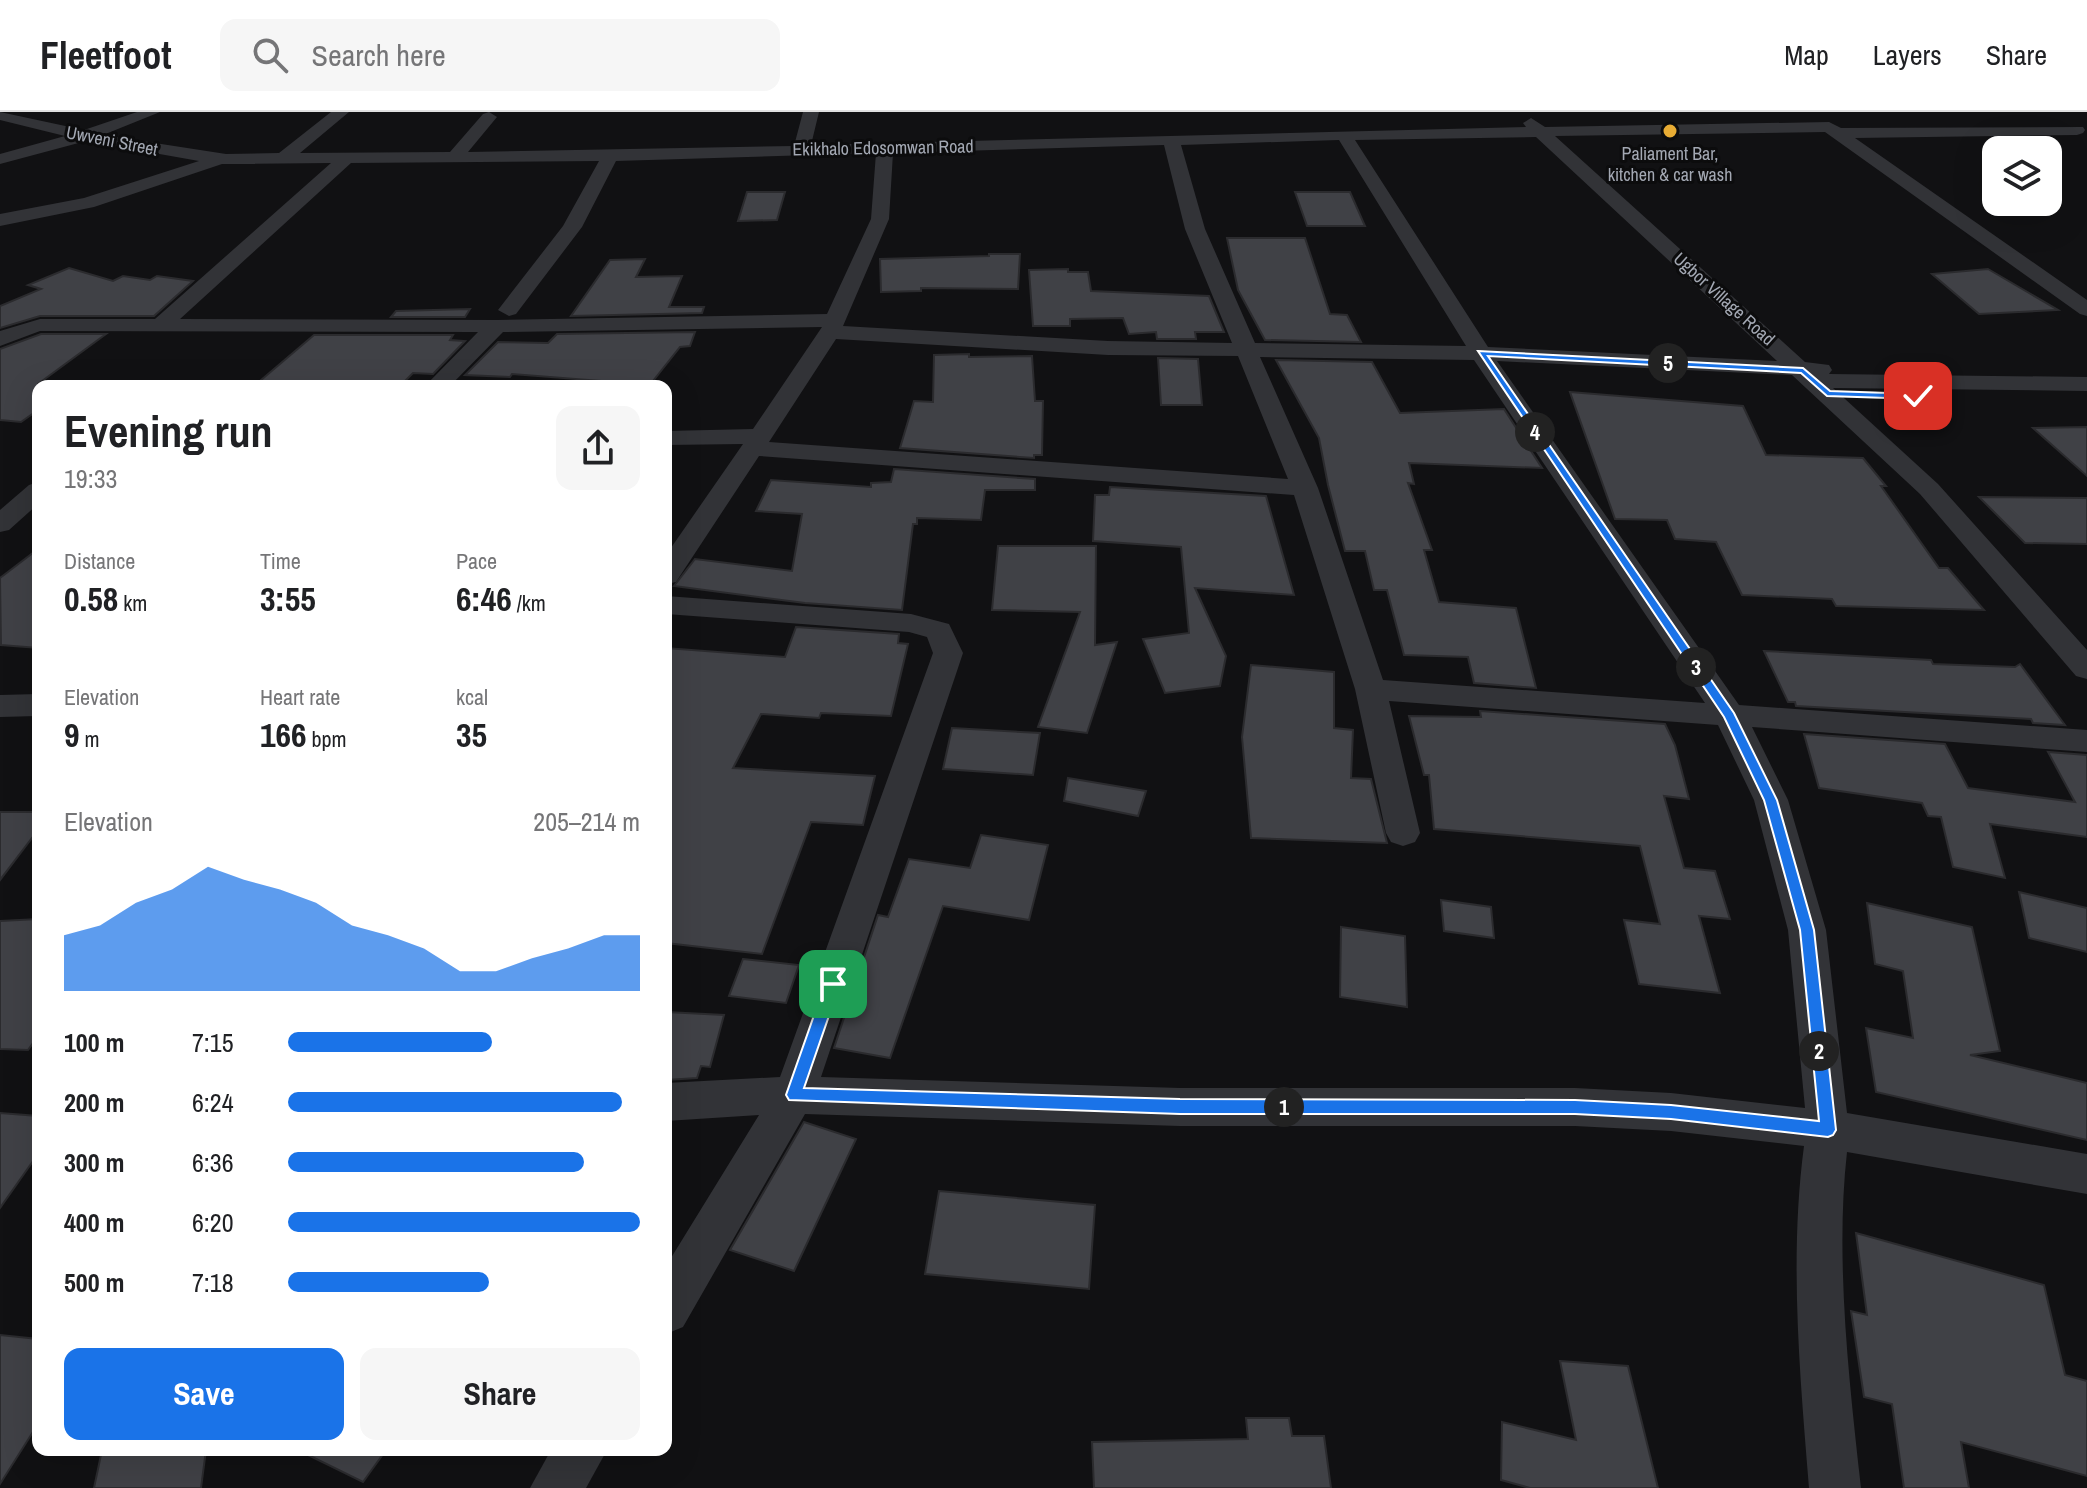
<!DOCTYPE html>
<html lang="en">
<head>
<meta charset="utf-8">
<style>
  :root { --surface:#fff; --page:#f6f6f6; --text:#202124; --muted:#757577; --line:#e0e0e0; --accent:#1a73e8 }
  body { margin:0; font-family:"Archivo Narrow",sans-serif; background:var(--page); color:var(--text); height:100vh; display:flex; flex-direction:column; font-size:30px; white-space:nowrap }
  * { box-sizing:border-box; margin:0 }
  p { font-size:26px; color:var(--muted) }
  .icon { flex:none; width:44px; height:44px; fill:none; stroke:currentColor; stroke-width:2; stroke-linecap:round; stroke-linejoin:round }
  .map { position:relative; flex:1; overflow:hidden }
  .drawer { position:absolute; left:32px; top:268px; width:640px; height:1076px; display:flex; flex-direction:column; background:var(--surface); border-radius:16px; box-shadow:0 8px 32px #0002 }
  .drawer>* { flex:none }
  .tools { position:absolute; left:1982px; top:24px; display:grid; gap:16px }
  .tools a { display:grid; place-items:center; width:80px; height:80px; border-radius:16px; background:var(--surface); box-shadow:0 8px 32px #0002; font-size:40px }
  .pin { position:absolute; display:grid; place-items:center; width:68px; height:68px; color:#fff; margin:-34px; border-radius:16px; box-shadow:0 4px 12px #0006 }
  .km { position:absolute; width:40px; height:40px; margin:-20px; border-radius:50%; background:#222; color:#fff; font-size:22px; line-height:40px; text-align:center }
  .round { display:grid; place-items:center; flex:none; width:84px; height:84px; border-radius:16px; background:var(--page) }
  .overview { display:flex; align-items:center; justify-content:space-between; height:136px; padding:0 32px }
  h1 { font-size:44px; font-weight:700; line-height:60px }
  .metrics { display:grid; grid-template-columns:repeat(3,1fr); gap:12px; height:136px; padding:8px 32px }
  .metrics div { display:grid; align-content:center }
  .metrics b { font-size:34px; font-weight:700 }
  .metrics small { font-size:22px; font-weight:400 }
  .metrics p { font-size:22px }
  .chart { height:224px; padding:16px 32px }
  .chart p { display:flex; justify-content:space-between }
  .chart svg { width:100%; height:144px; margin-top:8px; fill:var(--accent); opacity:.7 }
  .button { display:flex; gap:16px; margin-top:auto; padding:16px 32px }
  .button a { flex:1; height:92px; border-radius:16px; background:var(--accent); color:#fff; font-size:32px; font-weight:700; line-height:92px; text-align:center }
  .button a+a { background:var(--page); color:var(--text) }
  ul { padding:0 32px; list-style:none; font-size:26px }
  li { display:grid; grid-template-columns:128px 96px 1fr; align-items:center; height:60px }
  li i { height:20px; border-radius:10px; background:var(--accent) }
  header { display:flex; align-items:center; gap:48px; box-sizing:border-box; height:112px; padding:0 40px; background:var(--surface); border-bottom:2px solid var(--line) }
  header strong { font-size:38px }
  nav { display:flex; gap:44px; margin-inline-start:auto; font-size:28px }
  .search { width:560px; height:72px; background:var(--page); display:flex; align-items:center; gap:20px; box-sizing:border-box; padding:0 28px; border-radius:16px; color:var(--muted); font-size:30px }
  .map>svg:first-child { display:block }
</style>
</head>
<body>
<header>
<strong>Fleetfoot</strong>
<div class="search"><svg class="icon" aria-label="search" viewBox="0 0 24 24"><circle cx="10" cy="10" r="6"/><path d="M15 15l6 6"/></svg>Search here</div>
<nav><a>Map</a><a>Layers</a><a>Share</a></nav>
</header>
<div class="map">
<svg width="2087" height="1376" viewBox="0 0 2087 1376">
  <rect width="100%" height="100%" fill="#111113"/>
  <g fill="#404146" stroke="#2b2b2e" stroke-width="2">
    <path d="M747,80H785L777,108L738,109Z"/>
    <path d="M1295,80H1350L1365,114H1307Z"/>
    <path d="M1227,126H1305L1330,202L1347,203L1361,230L1265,228L1238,178Z"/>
    <path d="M989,142H1020L1018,177L921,176V179L881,180L880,147L989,144Z"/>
    <path d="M645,147L636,165L682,164L669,195H704L702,201L571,204L610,148Z"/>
    <path d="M69,156L113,169L123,164L150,168L157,164L193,169L154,204H40L0,216V194L41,177L28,173Z"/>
    <path d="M1068,157V160H1088L1091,179L1209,184L1224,220H1195L1196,227H1157L1156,220L1129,222L1123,206L1070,207V214H1033L1029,158Z"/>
    <path d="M1988,157L2058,198L1979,202L1932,162Z"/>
    <path d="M470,197L465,205H391L396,199Z"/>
    <path d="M695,220L690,234L680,235L649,274H611L615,270L512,262L510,265L465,263L498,230L548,231L557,222Z"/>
    <path d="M41,222H106L38,272V298L21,310L0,308V237Z"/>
    <path d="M314,223H453L450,228L465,229L433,262L413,261L400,274H254Z"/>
    <path d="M969,242V245L1032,244L1035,289H1043L1042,343H1034V346L900,336L914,289L933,290L934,243Z"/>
    <path d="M1158,246L1198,247L1202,293H1161Z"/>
    <path d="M1276,248L1372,250L1400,301L1504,297L1542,356L1409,351L1414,372L1408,371L1432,438H1424L1439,490L1516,496L1536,576L1474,571L1468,545L1404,543L1387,478H1374L1365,439H1345L1328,373L1319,326Z"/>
    <path d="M1570,280L1743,294L1766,343L1863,346L1886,374H1881L1939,456H1948L1984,498L1836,494L1832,487L1742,483L1716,430L1675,427L1667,408L1615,407Z"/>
    <path d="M2087,315V364L2033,316Z"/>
    <path d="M894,357L1035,367V378H985L981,408L917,406V412H913L902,498L805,491L674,474L695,447L792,459L802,402L756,399L771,368L871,375V371L891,370Z"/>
    <path d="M1110,375L1266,384L1294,483L1195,476L1226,544L1220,574L1165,581L1143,527L1189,521L1181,435L1093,429L1095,383H1109Z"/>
    <path d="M1979,385L2087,386V432L2025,431Z"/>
    <path d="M998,434H1096L1095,533L1117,530L1087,621L1038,615L1080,500L992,498Z"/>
    <path d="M38,437V536L1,533L0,466Z"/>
    <path d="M796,515L899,522L898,531L908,532L891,604L821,601L819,606L761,602L733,656L875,664L863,713L811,710L762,842L666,831V536L785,545Z"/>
    <path d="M1764,539L1931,548L1933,552L2015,555L2020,552L2065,613L2033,611L2031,607L1796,594L1795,590H1788Z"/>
    <path d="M1251,553L1334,560V616L1353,618L1351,666L1371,667L1387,731L1251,726L1242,625Z"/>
    <path d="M1480,599L1665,612L1675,633L1689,687L1664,684L1684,756L1715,759L1730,807L1699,804L1720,881L1639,872L1624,808L1660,812L1640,734L1434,717L1429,663H1424L1409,604L1481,605Z"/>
    <path d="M952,616L1040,621L1033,663L943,657Z"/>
    <path d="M1804,622L1945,632L1968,676L2075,690L2048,640L2087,643V725L1990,712L2005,766L1953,755L1941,705L1928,704L1922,691L1819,676Z"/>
    <path d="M1068,666L1146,679L1138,704L1064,689Z"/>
    <path d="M0,700H38V718L0,768Z"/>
    <path d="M981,723L1048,733L1029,808L943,794L890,946L834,936L878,803L888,805L909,747L970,756Z"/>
    <path d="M2019,780L2087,796V840L2029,826Z"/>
    <path d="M1441,788L1491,795L1494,826L1444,819Z"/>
    <path d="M1867,791L1972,815L2000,939L1970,943L2087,971V1028L1876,980L1866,916L1913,926L1903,859L1875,852Z"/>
    <path d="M38,807V924L28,938L0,937V809Z"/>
    <path d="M1341,815L1405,824L1407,895L1340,885Z"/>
    <path d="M743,847L799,853L786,891L729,884Z"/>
    <path d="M666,900L724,903L710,955L701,954L697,966L666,968Z"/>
    <path d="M0,1001L38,1004V1042L0,1096Z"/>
    <path d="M804,1010L856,1027L794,1159L730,1138Z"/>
    <path d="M939,1079L1095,1093L1089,1177L925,1162Z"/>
    <path d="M1856,1121L2044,1173L2065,1263L2087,1269V1364L1961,1330L1969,1376H1904L1892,1292L1864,1285L1851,1199L1867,1203Z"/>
    <path d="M0,1223L38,1227V1312L0,1372Z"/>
    <path d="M1560,1249L1628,1254L1658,1376H1530L1501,1368L1502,1310L1576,1328Z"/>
    <path d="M1246,1306H1289L1292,1324H1324L1331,1376H1094L1092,1330L1248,1327Z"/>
    <path d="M102,1338H206L201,1376H94Z"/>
    <path d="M298,1338H386L363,1370Z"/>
  </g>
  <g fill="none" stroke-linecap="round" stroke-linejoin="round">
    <g fill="#323337" fill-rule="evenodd">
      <path d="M0,0L84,18L137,0H160L103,23L226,42L279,41L331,0H349L300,41L450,40L483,2L489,0L497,5L468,40L794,34L803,0H819L811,33L1526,15L1523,11L1531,6L1545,15L1829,10L1841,16L2083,15L2085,18L2083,21L2077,23L1855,26L2087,188V204L2080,202L1825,20L1555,24L1805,250L1829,253L1832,258L1829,262L2087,265V279L1833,276L1938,372L2087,538V567L2076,564L1920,382L1792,263L1497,249L1739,593L2087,618V640L1752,615L1788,688L1826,818L1847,1001L2087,1042V1082L1847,1040C1835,1147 1849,1268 1861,1376H1809C1800,1264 1789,1146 1804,1034L1671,1019L1575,1014H1180L805,1002L683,1215L666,1222V1154L759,1003L666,1009V971L780,965L933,541L927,525L909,520L666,502V484L911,502L949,512L963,541L821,965L1180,976H1575L1671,981L1805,996L1788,818L1754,688L1718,613L1389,589L1420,721L1415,730L1403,734L1391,730L1386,721L1355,577L1294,383L759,344L676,470L666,472V443L743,332L666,333V319L753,317L822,215L503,220L450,274H425L478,220L40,219L0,234V219L40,207H155L331,51L222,52L94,95L0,114V102L84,86L199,49L86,29L0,52V42L65,24L0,8ZM1536,25L1777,249L1488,235L1355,28ZM1339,28L1466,234L1255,231L1205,117L1181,33ZM1164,33L1185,117L1232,231L1108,229L843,214L889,107L893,41ZM876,41L871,107L827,202L497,208L180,207L351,51L599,49L563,114L498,198L509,204L516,202L582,115L616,49ZM836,227L1108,243L1238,244L1288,367L769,330ZM1260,245L1474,248L1705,591L1383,568L1318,376Z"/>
      <path d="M38,370V392L9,418L0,420V398L29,373Z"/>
      <path d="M38,582V604L0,605V583Z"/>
      <path d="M551,1338H607L586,1376H530Z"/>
    </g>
  </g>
  <path fill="#1a73e8" stroke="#fff" stroke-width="2" d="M1478,239L1803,256L1830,279L1918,282L1923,284L1918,287L1827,284L1801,261L1488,244L1734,601L1777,688L1814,818L1836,1018L1833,1023L1828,1025L1671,1007L1575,1002H1180L789,988L786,983L825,872L833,866L840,872L804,976L1180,987L1575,988L1671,993L1819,1009L1800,818L1764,688L1724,605Z"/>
  <circle fill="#e8ac34" stroke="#0c0c0d" stroke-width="3" cx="1670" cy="19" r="8"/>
  <g text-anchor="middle" stroke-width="6" stroke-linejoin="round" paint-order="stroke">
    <g font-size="18" fill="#a3a8b3" stroke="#0c0c0d">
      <text transform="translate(112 29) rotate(11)" y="6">Uwveni Street</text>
      <text transform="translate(883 36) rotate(-1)" y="6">Ekikhalo Edosomwan Road</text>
      <text transform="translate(1724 187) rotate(42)" y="6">Ugbor Village Road</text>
    </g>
    <g font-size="18" fill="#a3a8b3" stroke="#0c0c0d">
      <text x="1670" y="48">Paliament Bar,<tspan x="1670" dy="21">kitchen &amp; car wash</tspan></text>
    </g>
  </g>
</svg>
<div class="tools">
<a><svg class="icon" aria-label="layers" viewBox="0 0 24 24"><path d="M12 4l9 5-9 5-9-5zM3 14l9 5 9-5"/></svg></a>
</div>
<div class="pin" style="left:833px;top:872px;background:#1e9e55"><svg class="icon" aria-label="arrive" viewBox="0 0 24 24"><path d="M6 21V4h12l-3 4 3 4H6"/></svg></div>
<div class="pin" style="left:1918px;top:284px;background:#d93025"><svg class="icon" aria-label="check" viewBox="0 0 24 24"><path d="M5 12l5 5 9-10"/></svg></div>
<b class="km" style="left:1284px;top:995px">1</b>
<b class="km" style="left:1819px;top:939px">2</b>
<b class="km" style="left:1696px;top:555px">3</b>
<b class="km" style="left:1535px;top:320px">4</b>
<b class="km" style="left:1668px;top:251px">5</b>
<section class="drawer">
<div class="overview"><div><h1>Evening run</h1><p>19:33</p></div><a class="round"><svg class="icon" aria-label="share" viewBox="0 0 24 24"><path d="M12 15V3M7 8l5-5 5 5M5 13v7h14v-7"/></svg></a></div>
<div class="metrics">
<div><p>Distance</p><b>0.58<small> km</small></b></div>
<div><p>Time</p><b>3:55</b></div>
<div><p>Pace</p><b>6:46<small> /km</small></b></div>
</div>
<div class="metrics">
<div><p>Elevation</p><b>9<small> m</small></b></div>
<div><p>Heart rate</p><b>166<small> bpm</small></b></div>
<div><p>kcal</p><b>35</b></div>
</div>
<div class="chart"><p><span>Elevation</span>205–214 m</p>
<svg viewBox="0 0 160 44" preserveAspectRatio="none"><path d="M0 44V27L10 24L20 17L30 13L40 6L50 10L60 13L70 17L80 24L90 27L100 31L110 38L120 38L130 34L140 31L150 27L160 27V44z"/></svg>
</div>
<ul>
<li><b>100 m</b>7:15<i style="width:58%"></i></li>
<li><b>200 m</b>6:24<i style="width:95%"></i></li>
<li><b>300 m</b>6:36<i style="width:84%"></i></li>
<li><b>400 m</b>6:20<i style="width:100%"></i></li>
<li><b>500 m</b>7:18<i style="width:57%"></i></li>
</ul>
<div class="button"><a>Save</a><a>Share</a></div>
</section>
</div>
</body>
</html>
